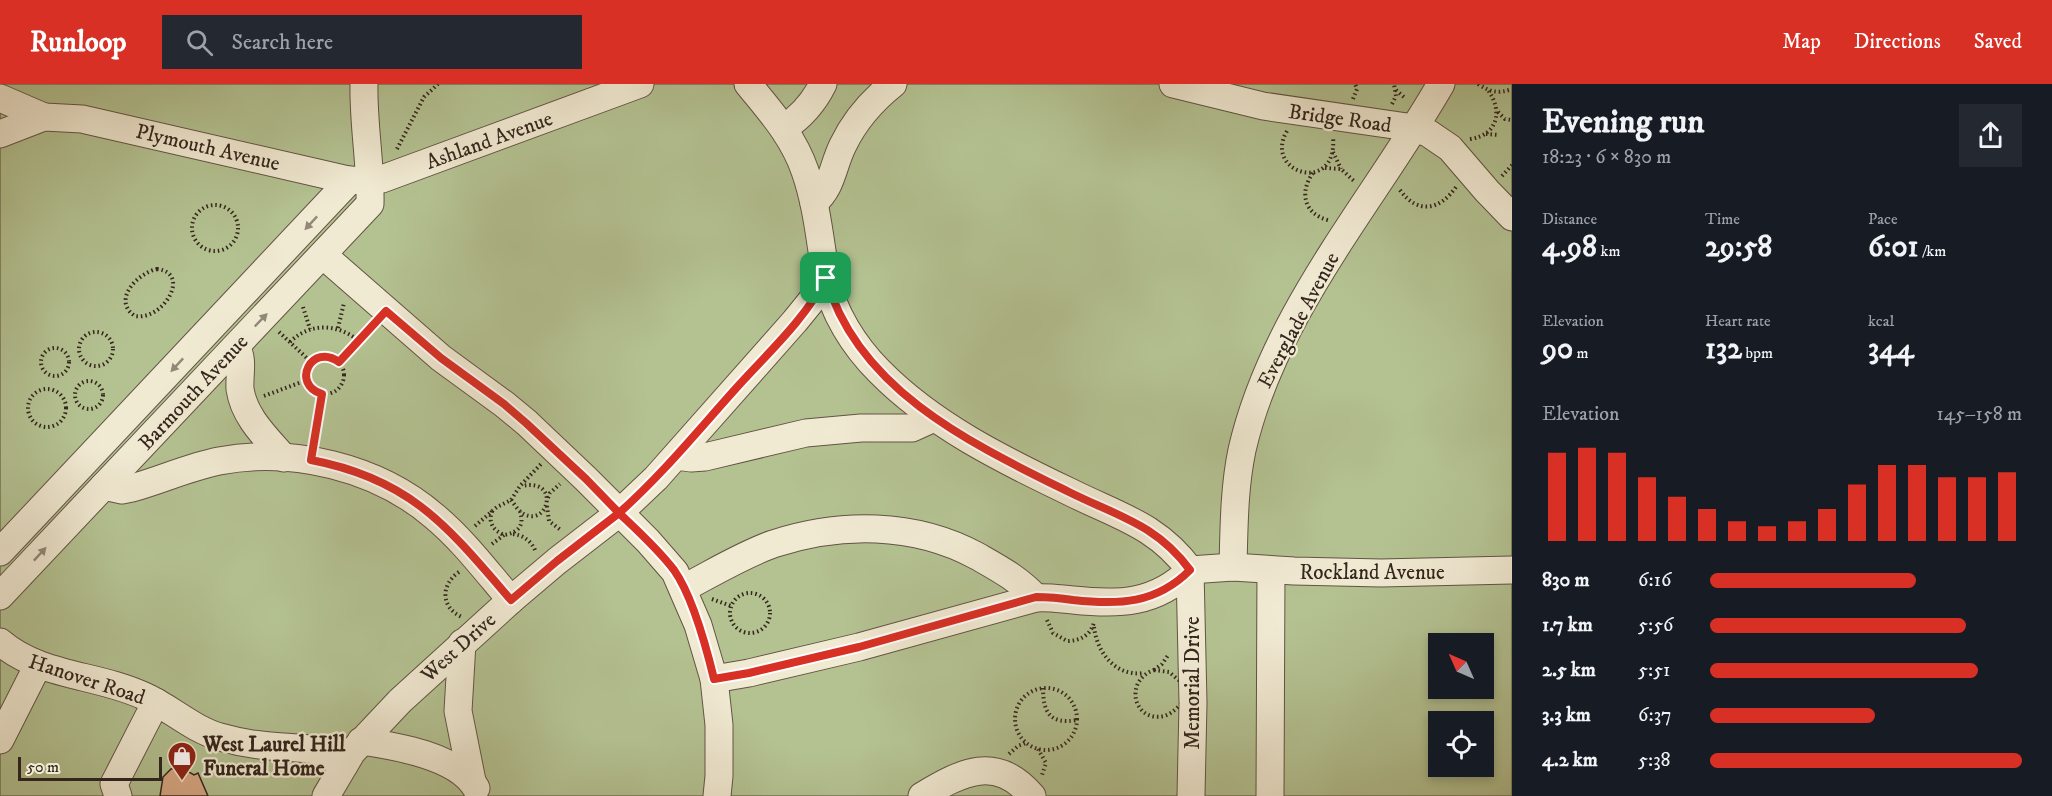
<!DOCTYPE html>
<html lang="en">
<head>
<meta charset="utf-8">
<style>
  :root { --surface:#171b24; --page:#242831; --text:#f1f3f6; --muted:#9ea1a6; --accent:#d93025 }
  body { margin:0; font-family:"IM FELL DW Pica",serif; background:var(--page); color:var(--text); height:100vh; display:flex; flex-direction:column; font-size:22px; white-space:nowrap }
  * { box-sizing:border-box; margin:0 }
  p { font-size:20px; color:var(--muted) }
  .icon { flex:none; width:33px; height:33px; fill:none; stroke:currentColor; stroke-width:2; stroke-linecap:round; stroke-linejoin:round }
  .map { position:relative; flex:1; overflow:hidden }
  .side { display:flex; flex-direction:column; background:var(--surface); width:540px }
  .side>* { flex:none }
  .needle { width:39px; rotate:315deg }
  .buttons { position:absolute; left:1428px; top:549px; display:grid; gap:12px }
  .buttons a { display:grid; place-items:center; width:66px; height:66px; border-radius:0px; background:var(--surface); box-shadow:0 3px 9px #0003; font-size:30px }
  .scale { position:absolute; left:18px; bottom:15px; width:144px; box-sizing:border-box; padding-left:6px; border:3px solid #34261d; border-top:0; font-size:16px; line-height:21px; white-space:nowrap; color:#34261d; -webkit-text-stroke:4px #f1ead3; paint-order:stroke }
  .pin { position:absolute; display:grid; place-items:center; width:51px; height:51px; color:#fff; margin:-26px; border-radius:12px; box-shadow:0 3px 9px #0006 }
  .round { display:grid; place-items:center; flex:none; width:63px; height:63px; border-radius:0px; background:var(--page) }
  .headline { display:flex; align-items:center; justify-content:space-between; height:102px; padding:0 30px }
  h1 { font-size:33px; font-weight:700; line-height:45px }
  .metrics { display:grid; grid-template-columns:repeat(3,1fr); gap:9px; height:102px; padding:6px 30px }
  .metrics div { display:grid; align-content:center }
  .metrics b { font-size:30px; font-weight:700 }
  .metrics small { font-size:16px; font-weight:400 }
  .metrics p { font-size:16px }
  .chart { height:168px; padding:12px 30px }
  .chart p { display:flex; justify-content:space-between }
  .chart svg { width:100%; height:108px; margin-top:6px; stroke:var(--accent); stroke-width:6 }
  ul { padding:0 30px; list-style:none; font-size:20px }
  li { display:grid; grid-template-columns:96px 72px 1fr; align-items:center; height:45px }
  li i { height:15px; border-radius:8px; background:var(--accent) }
  header { display:flex; align-items:center; gap:36px; box-sizing:border-box; height:84px; padding:0 30px; background:var(--accent); color:#fff }
  header strong { font-size:28px }
  nav { display:flex; gap:33px; margin-inline-start:auto; font-size:21px }
  .search { width:420px; height:54px; background:var(--page); display:flex; align-items:center; gap:15px; box-sizing:border-box; padding:0 21px; border-radius:0px; color:var(--muted); font-size:22px }
  main { display:flex; flex:1; min-height:0 }
  .map>svg:first-child { display:block }
</style>
</head>
<body>
<header>
<strong>Runloop</strong>
<div class="search"><svg class="icon" aria-label="search" viewBox="0 0 24 24"><circle cx="10" cy="10" r="6"/><path d="M15 15l6 6"/></svg>Search here</div>
<nav><a>Map</a><a>Directions</a><a>Saved</a></nav>
</header>
<main>
<div class="map">
<svg width="1512" height="712" viewBox="0 0 1512 712">
  <rect width="100%" height="100%" fill="#eadfbb"/>
  <filter id="stains"><feTurbulence type="fractalNoise" baseFrequency=".00333" numOctaves="4"/><feColorMatrix values="0 0 0 0 .2 0 0 0 0 .09 0 0 0 0 .02 0 0 0 .5 -.17"/></filter>
  <radialGradient id="worn" r=".72"><stop offset=".6" stop-color="#630" stop-opacity="0"/><stop offset="1" stop-color="#630" stop-opacity=".3"/></radialGradient>
  <path fill="#b4c292" stroke="#747458" stroke-width="1.5" fill-rule="evenodd" d="M0,0H1512V712H0ZM1438,560H1484V604H1438ZM1438,638H1484V682H1438Z"/>
  <path fill="#d7a986" stroke="#34261d" stroke-width="1.5" d="M176,684H182L194,691L198,689L208,712H160L163,693L171,685Z"/>
  <g fill="none" stroke-linecap="round" stroke-linejoin="round">
    <g stroke="#625444" stroke-width="29">
      <g id="minor">
        <path d="M748,0C770,27 793,52 805,87C817,121 820,157 826,193C832,228 855,263 879,287C932,341 1003,376 1070,408C1118,432 1157,441 1190,486L1233,483L1294,487L1381,489L1512,486"/>
        <path d="M1173,0L1263,22L1414,44L1428,49L1450,64L1487,107L1512,133"/>
        <path d="M0,14L44,33"/>
        <path d="M784,44C801,33 814,18 823,0"/>
        <path d="M0,50L44,33L82,35L348,96L370,97L382,95L640,0"/>
        <path d="M814,119C833,102 832,83 843,61C854,38 873,16 893,0"/>
        <path d="M323,171L441,274L504,320L527,339L586,395L648,457L675,488L698,541L714,595L719,641V692L717,712"/>
        <path d="M236,263C244,275 239,291 240,305C244,333 266,353 284,374"/>
        <path d="M676,372L691,374L705,373L806,349L861,344H912L934,334"/>
        <path d="M104,402L122,406L132,404C161,396 189,383 219,377C292,363 377,383 434,432C463,456 486,487 511,516"/>
        <path d="M0,468L350,96"/>
        <path d="M1233,483C1234,444 1234,404 1242,366C1273,230 1373,118 1441,0"/>
        <path d="M1190,486L1193,619L1191,712"/>
        <path d="M684,504C713,489 742,471 773,460C840,438 914,438 977,472C998,484 1019,495 1036,514"/>
        <path d="M0,512L370,120C371,80 363,40 364,0"/>
        <path d="M0,558C41,593 97,590 144,612C171,624 192,645 220,653C241,659 262,662 283,663C294,664 305,664 315,666C325,669 335,675 344,681"/>
        <path d="M462,559L458,627L472,697"/>
        <path d="M714,595L749,589L859,563L1036,514C1049,513 1060,515 1073,516C1119,521 1156,520 1190,486"/>
        <path d="M0,656L38,581"/>
        <path d="M361,657C395,662 458,672 476,704"/>
        <path d="M118,712L114,700L156,618"/>
        <path d="M326,712L352,668L400,617L511,516L557,477L619,429L656,394L795,237L821,205L826,193"/>
        <path d="M922,712C962,688 996,670 1032,712"/>
        <path d="M1270,712L1271,486"/>
      </g>
    </g>
    <g stroke="#34261d" stroke-width="4" stroke-dasharray="1.5 3" stroke-linecap="butt">
      <path d="M1478,0C1490,8 1498,10 1512,5"/>
      <path d="M1396,6L1406,15"/>
      <path d="M1353,15L1357,5L1355,0"/>
      <path d="M1392,20L1396,12L1394,0"/>
      <path d="M1498,28L1505,35L1512,36"/>
      <path d="M1287,47C1262,89 1338,112 1333,53"/>
      <path d="M1486,50L1499,51"/>
      <path d="M1470,55C1498,51 1503,27 1488,6"/>
      <path d="M397,65L424,13L438,0"/>
      <path d="M1333,68L1341,85"/>
      <path d="M1325,84L1341,85L1354,97"/>
      <path d="M1313,89C1299,108 1304,130 1328,136"/>
      <path d="M1502,92L1512,81"/>
      <path d="M1400,106C1418,131 1440,126 1456,103"/>
      <circle cx="215" cy="144" r="23"/>
      <path d="M157,185C192,189 163,237 135,232C111,216 138,189 157,185Z"/>
      <path d="M303,223L310,245"/>
      <path d="M338,244L344,219"/>
      <path d="M279,248L311,278"/>
      <circle cx="96" cy="265" r="17"/>
      <path d="M290,258C310,238 337,240 358,256"/>
      <circle cx="55" cy="278" r="14"/>
      <circle cx="325" cy="291" r="19"/>
      <path d="M339,278L371,243"/>
      <circle cx="89" cy="311" r="14"/>
      <circle cx="47" cy="324" r="19"/>
      <path d="M264,312L307,296"/>
      <path d="M315,355L322,310"/>
      <path d="M548,414L550,409L560,400"/>
      <path d="M511,416C515,421 519,428 524,430C548,443 561,394 522,402"/>
      <path d="M547,422L549,437L562,447"/>
      <path d="M492,427C488,439 493,446 504,451C517,449 525,442 520,428"/>
      <path d="M475,442L497,423L511,416L520,402L541,380"/>
      <path d="M513,450C523,451 531,457 535,466"/>
      <path d="M492,460L504,451"/>
      <path d="M459,488C440,501 441,524 462,533"/>
      <circle cx="750" cy="529" r="20"/>
      <path d="M712,515L731,522"/>
      <path d="M1047,536L1053,549L1067,557C1080,557 1091,551 1094,538"/>
      <path d="M1094,543C1097,569 1116,593 1144,589"/>
      <path d="M1154,586L1169,588L1193,608C1184,616 1175,629 1164,632C1134,639 1123,597 1154,586Z"/>
      <path d="M1154,586L1162,580L1169,570"/>
      <circle cx="1046" cy="635" r="31"/>
      <path d="M1043,604C1043,628 1050,641 1077,636"/>
      <path d="M1038,665L1046,679L1042,691"/>
      <path d="M1009,670L1018,662L1026,659"/>
    </g>
    <use href="#minor" stroke="#f1ead3" stroke-width="27"/>
  </g>
  <defs><path id="oneway-solid" d="M-6-.8H1V-3.2L6.5 0L1 3.2V.8H-6Z" transform="scale(1.5)"/></defs>
  <g fill="#928878">
    <use href="#oneway-solid" transform="translate(311 139) rotate(133)"/>
    <use href="#oneway-solid" transform="translate(261 236) rotate(-46)"/>
    <use href="#oneway-solid" transform="translate(177 281) rotate(133)"/>
    <use href="#oneway-solid" transform="translate(40 470) rotate(-47)"/>
  </g>
  <g fill="none" stroke-linecap="round" stroke-linejoin="round">
    <g stroke="#fff" stroke-width="12">
      <path id="route" d="M826,194C806,234 769,268 739,301C700,344 663,390 619,429L586,395L526,339L504,320L441,274L386,227L339,278C312,258 290,300 322,310L311,376C411,395 448,443 511,516L557,477L619,429C638,447 658,465 674,486C693,513 706,562 714,595L749,589L859,563L1036,513C1049,513 1060,514 1073,516C1119,521 1156,520 1190,486C1156,440 1117,432 1069,408C972,360 857,306 826,194"/>
    </g>
    <use href="#route" stroke="#d93025" stroke-width="8"/>
  </g>
  <defs>
    <g id="shop-pin" transform="scale(1.5)"><path d="M0 17L-7.5 6A9.5 9.5 0 1 1 7.5 6Z" fill="#8f2418" stroke="#f1ead3"/><path d="M-5-2.5h2.3a2.7 3.5 0 0 1 5.4 0H5L5.5 6h-11ZM-1.5-2.5h3a1.5 2.3 0 0 0-3 0Z" fill="#fff"/></g>
  </defs>
  <g fill-rule="evenodd">
    <use href="#shop-pin" x="182" y="672"/>
  </g>
  <g text-anchor="middle" stroke-width="4.5" stroke-linejoin="round" paint-order="stroke">
    <g font-size="21" fill="#34261d" stroke="#f1ead3">
      <text transform="translate(1340 34) rotate(8)" y="7">Bridge Road</text>
      <text transform="translate(489 56) rotate(-20)" y="7">Ashland Avenue</text>
      <text transform="translate(208 63) rotate(13)" y="7">Plymouth Avenue</text>
      <text transform="translate(1298 236) rotate(-62)" y="7">Everglade Avenue</text>
      <text transform="translate(193 308) rotate(-47)" y="7">Barmouth Avenue</text>
      <text x="1372" y="495">Rockland Avenue</text>
      <text transform="translate(458 563) rotate(-42)" y="7">West Drive</text>
      <text transform="translate(87 595) rotate(18)" y="7">Hanover Road</text>
      <text transform="translate(1192 599) rotate(-90)" y="7">Memorial Drive</text>
    </g>
    <g font-size="21" font-weight="bold" fill="#34261d" stroke="#f1ead3" text-anchor="start">
      <text x="203" y="667">West Laurel Hill<tspan x="203" dy="24">Funeral Home</tspan></text>
    </g>
  </g>
  <rect width="100%" height="100%" filter="url(#stains)"/>
  <rect width="100%" height="100%" fill="url(#worn)"/>
</svg>
<div class="buttons">
<a><svg class="needle" viewBox="-14 -14 28 28"><path d="M0-13l5 13h-10z" fill="#e53935"/><path d="M0 13l5-13h-10z" fill="#9ea1a6"/></svg></a>
<a><svg class="icon" aria-label="locate" viewBox="0 0 24 24"><circle cx="12" cy="12" r="6"/><path d="M12 2v4M12 18v4M2 12h4M18 12h4"/></svg></a>
</div>
<div class="scale">50 m</div>
<div class="pin" style="left:826px;top:194px;background:#1e9e55"><svg class="icon" aria-label="arrive" viewBox="0 0 24 24"><path d="M6 21V4h12l-3 4 3 4H6"/></svg></div>
</div>
<section class="side">
<div class="headline"><div><h1>Evening run</h1><p>18:23 · 6 × 830 m</p></div><a class="round"><svg class="icon" aria-label="share" viewBox="0 0 24 24"><path d="M12 15V3M7 8l5-5 5 5M5 13v7h14v-7"/></svg></a></div>
<div class="metrics">
<div><p>Distance</p><b>4.98<small> km</small></b></div>
<div><p>Time</p><b>29:58</b></div>
<div><p>Pace</p><b>6:01<small> /km</small></b></div>
</div>
<div class="metrics">
<div><p>Elevation</p><b>90<small> m</small></b></div>
<div><p>Heart rate</p><b>132<small> bpm</small></b></div>
<div><p>kcal</p><b>344</b></div>
</div>
<div class="chart"><p><span>Elevation</span>145–158 m</p>
<svg viewBox="0 0 160 44" preserveAspectRatio="none"><path d="M5 44V8M15 44V6M25 44V8M35 44V18M45 44V26M55 44V31M65 44V36M75 44V38M85 44V36M95 44V31M105 44V21M115 44V13M125 44V13M135 44V18M145 44V18M155 44V16"/></svg>
</div>
<ul>
<li><b>830 m</b>6:16<i style="width:66%"></i></li>
<li><b>1.7 km</b>5:56<i style="width:82%"></i></li>
<li><b>2.5 km</b>5:51<i style="width:86%"></i></li>
<li><b>3.3 km</b>6:37<i style="width:53%"></i></li>
<li><b>4.2 km</b>5:38<i style="width:100%"></i></li>
</ul>
</section>
</main>
</body>
</html>
